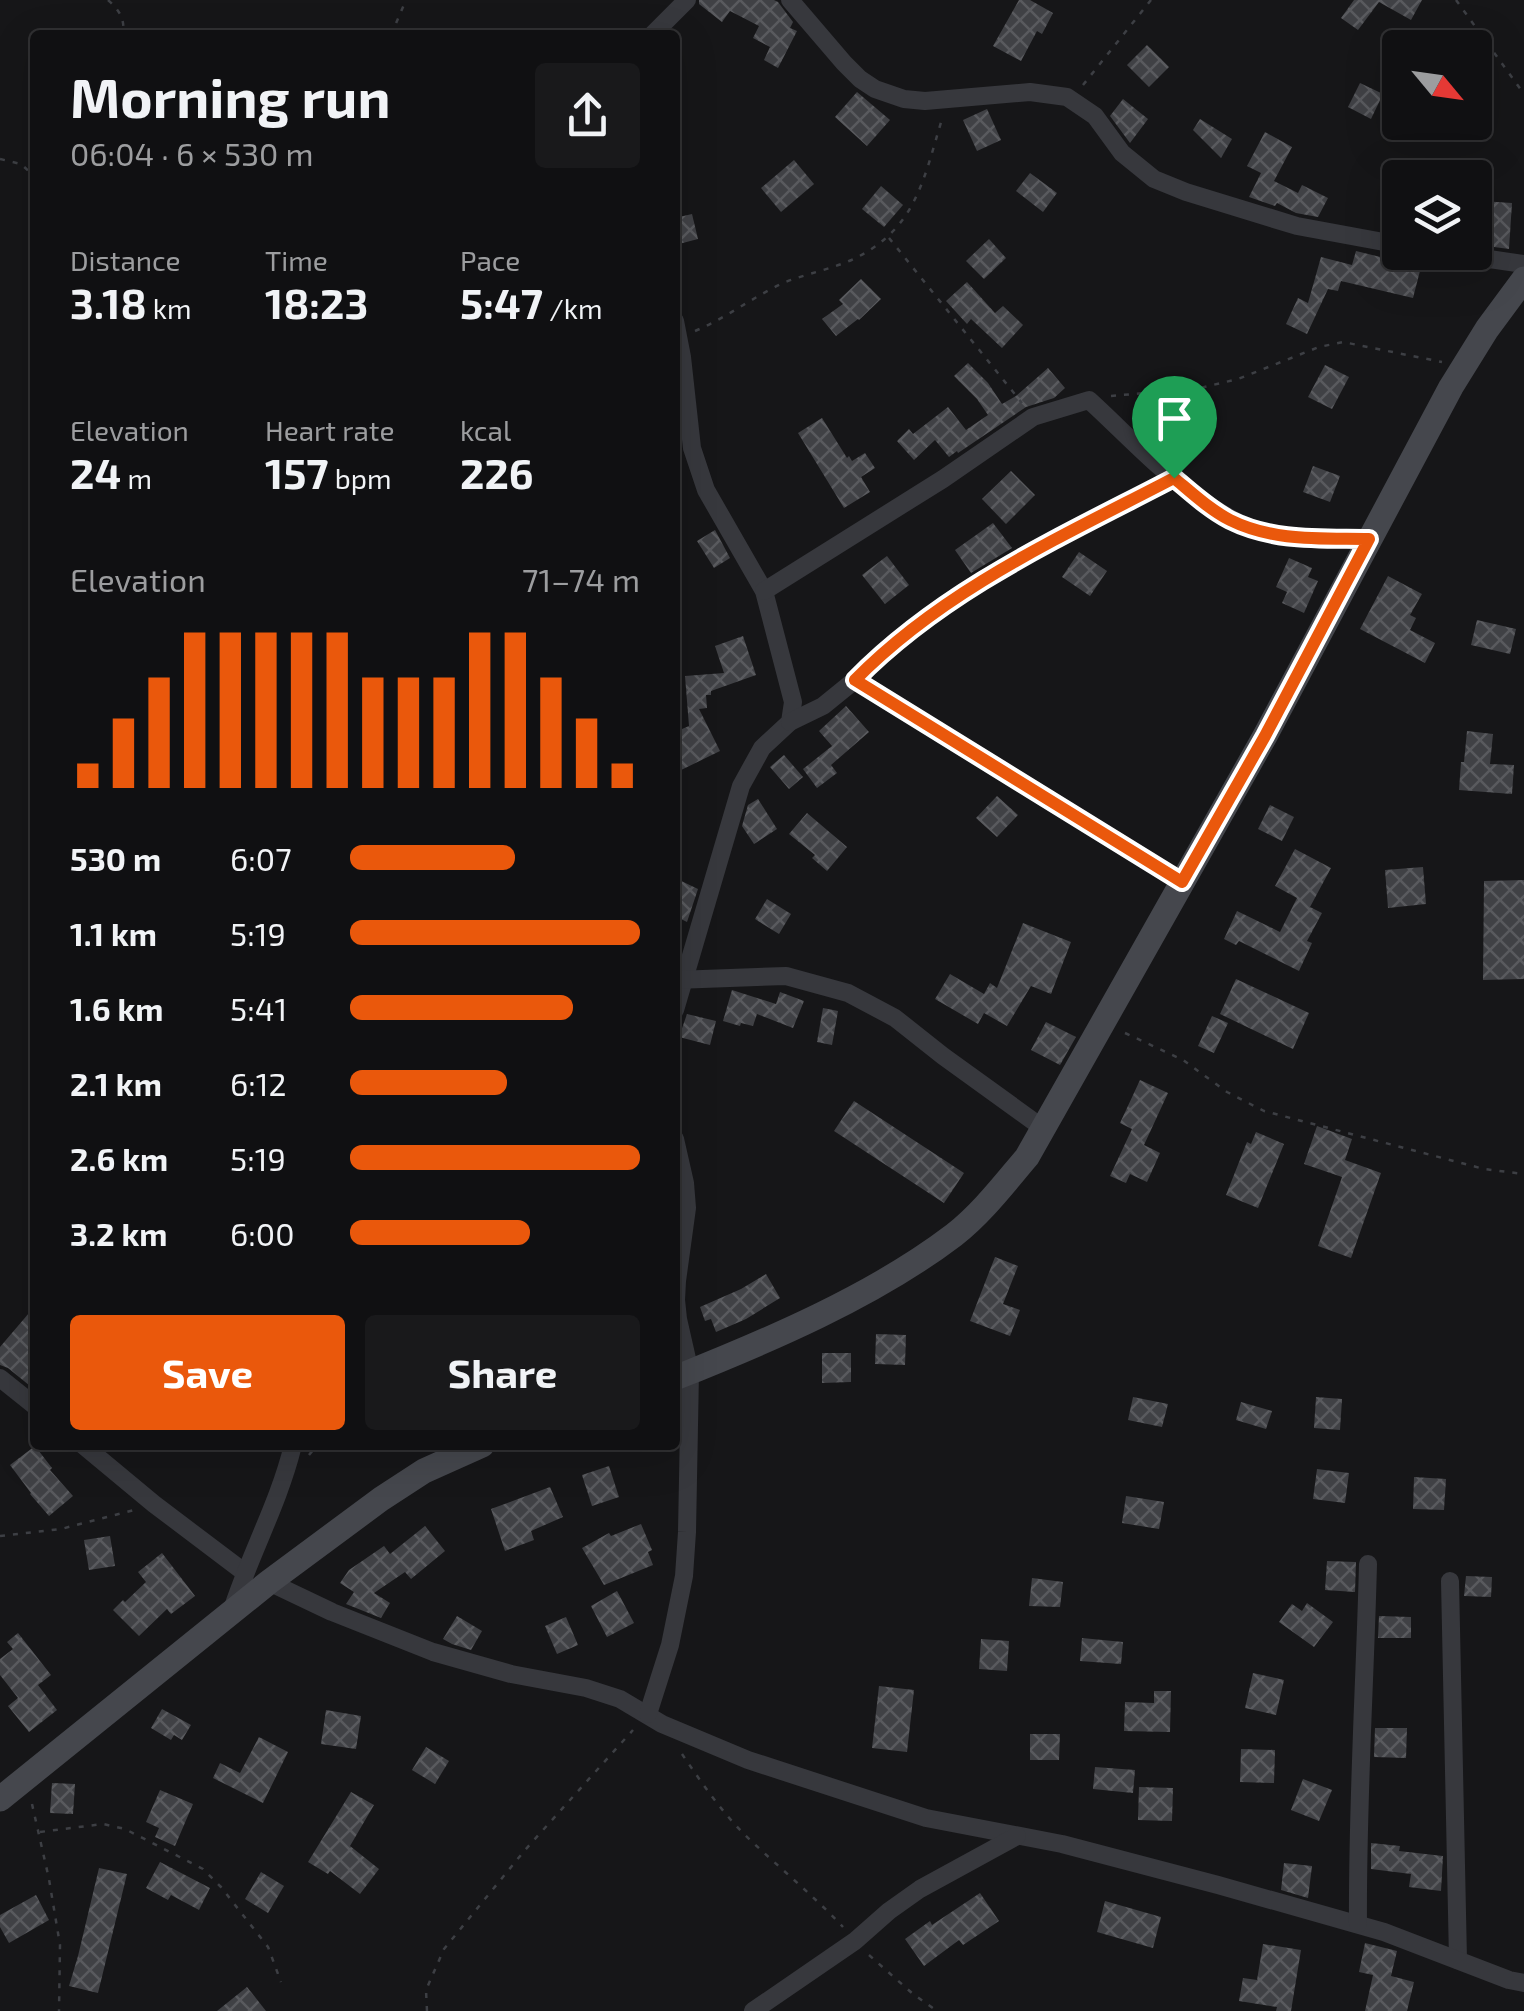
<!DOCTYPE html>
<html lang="en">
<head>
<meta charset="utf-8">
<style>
  :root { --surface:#101012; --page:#19191b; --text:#f1f3f6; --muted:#9c9d9f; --line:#303032; --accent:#ea580c }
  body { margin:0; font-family:"Exo 2",sans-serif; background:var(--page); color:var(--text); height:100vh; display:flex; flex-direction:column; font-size:38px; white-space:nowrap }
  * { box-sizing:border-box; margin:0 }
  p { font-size:32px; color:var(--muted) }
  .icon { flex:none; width:55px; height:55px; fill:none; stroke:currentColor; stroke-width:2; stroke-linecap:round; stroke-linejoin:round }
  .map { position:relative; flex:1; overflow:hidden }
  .details { position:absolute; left:30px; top:30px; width:650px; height:1420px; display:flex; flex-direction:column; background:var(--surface); border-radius:10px; box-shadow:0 10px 40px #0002,0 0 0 2px var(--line) }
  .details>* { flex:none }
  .needle { width:65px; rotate:119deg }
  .fabs { position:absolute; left:1382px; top:30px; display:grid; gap:20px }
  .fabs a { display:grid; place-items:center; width:110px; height:110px; border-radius:10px; background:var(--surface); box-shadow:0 10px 40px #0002,0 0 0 2px var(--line); font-size:50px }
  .pin { position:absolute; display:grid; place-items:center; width:85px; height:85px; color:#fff; margin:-102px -42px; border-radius:50% 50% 50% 0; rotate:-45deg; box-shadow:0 0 10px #0007 }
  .pin .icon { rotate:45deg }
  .round { display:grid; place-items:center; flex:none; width:105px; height:105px; border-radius:10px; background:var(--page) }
  .summary { display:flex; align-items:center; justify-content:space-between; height:170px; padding:0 40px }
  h1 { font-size:55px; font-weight:700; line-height:75px }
  .stats { display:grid; grid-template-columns:repeat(3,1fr); gap:15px; height:170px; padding:10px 40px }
  .stats div { display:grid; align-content:center }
  .stats b { font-size:42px; font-weight:700 }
  .stats small { font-size:28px; font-weight:400 }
  .stats p { font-size:28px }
  .chart { height:280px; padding:20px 40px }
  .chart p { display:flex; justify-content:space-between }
  .chart svg { width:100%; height:180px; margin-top:10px; stroke:var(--accent); stroke-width:6 }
  .cta { display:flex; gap:20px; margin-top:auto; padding:20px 40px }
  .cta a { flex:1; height:115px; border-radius:10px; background:var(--accent); color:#fff; font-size:40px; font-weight:700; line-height:115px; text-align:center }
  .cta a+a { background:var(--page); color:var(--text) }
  ul { padding:0 40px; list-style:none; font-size:32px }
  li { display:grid; grid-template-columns:160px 120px 1fr; align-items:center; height:75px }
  li i { height:25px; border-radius:12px; background:var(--accent) }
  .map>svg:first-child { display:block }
</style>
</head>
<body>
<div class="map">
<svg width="1524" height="2011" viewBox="0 0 1524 2011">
  <defs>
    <pattern id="building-cross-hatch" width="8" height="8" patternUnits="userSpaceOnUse" patternTransform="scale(2.5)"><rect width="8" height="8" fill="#404145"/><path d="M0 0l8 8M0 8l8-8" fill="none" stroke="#595a5e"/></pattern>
  </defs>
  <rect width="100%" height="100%" fill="#161618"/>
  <g fill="url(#building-cross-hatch)">
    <path d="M699,0H774L778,2L793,22L790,28L797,31L778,68L764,60L770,47L753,38L759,26L730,11L722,22L699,4Z"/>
    <path d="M1019,0H1030L1053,13L1042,34L1037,31L1021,61L993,46Z"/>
    <path d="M1354,0H1422L1411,20L1379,2L1358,30L1341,18Z"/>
    <path d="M1147,45L1169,67L1149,87L1127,65Z"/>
    <path d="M1360,83L1383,94L1371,119L1348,107Z"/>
    <path d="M857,92L890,120L867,146L835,117Z"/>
    <path d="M1123,99L1148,119L1130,143L1110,116Z"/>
    <path d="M987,109L1001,140L977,151L963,120Z"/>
    <path d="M1200,119L1232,139L1221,158L1193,130Z"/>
    <path d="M1265,132L1292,147L1274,181L1298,193L1302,185L1328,198L1318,217L1296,213L1277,203L1275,206L1249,197L1261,173L1247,166Z"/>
    <path d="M794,160L814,184L781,212L761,188Z"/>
    <path d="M1030,173L1057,193L1043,212L1016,191Z"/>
    <path d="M881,186L903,205L884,227L862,209Z"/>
    <path d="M1481,201L1512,203L1509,249L1479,245Z"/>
    <path d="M692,214L698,239L675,245V218Z"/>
    <path d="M989,239L1006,258L984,279L966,261Z"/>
    <path d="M1356,251L1421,267L1413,298L1341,281L1338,291L1328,289L1307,334L1286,324L1298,298L1308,303L1321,257L1352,265Z"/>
    <path d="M861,279L881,299L859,320L858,319L836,336L822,319L843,304L839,300Z"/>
    <path d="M967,282L995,313L1003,306L1023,325L1002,348L971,319L967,324L946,301Z"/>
    <path d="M968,363L988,383L1002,404L1016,396L1048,368L1065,388L1054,398L1026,407L958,453L957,451L949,457L935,440L914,460L897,441L909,429L913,434L948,407L966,430L988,415L977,399L954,376Z"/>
    <path d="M1325,365L1349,377L1332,409L1308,397Z"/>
    <path d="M822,418L847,458L849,456L852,461L865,453L875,468L861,477L870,492L844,508L798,433Z"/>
    <path d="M1313,466L1340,476L1330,502L1303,492Z"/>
    <path d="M1011,471L1035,495L1006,524L982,499Z"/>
    <path d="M993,523L1012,548L971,573L955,550Z"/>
    <path d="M715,530L730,558L714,568L697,541Z"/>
    <path d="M1079,552L1107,571L1090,596L1062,577Z"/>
    <path d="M887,556L909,585L885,604L862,575Z"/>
    <path d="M1289,558L1312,568L1308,577L1318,581L1304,613L1282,603L1287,592L1276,587Z"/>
    <path d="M1388,576L1422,594L1410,615L1416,618L1410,630L1435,643L1425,663L1360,629Z"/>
    <path d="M1477,620L1516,629L1510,654L1471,645Z"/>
    <path d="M743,636L756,675L711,691V695H706L707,708L699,709L720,751L675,773V732L689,726L685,676L724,673L715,646Z"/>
    <path d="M846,706L869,732L831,765L837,773L817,788L803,769L832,746L819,731Z"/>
    <path d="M1467,731L1493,734L1490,764L1514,765L1512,794L1459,790L1461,762H1464Z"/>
    <path d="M784,755L803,777L789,789L770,767Z"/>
    <path d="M997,796L1018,815L997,837L976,818Z"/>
    <path d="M758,799L777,829L754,844L742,826L748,805Z"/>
    <path d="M1270,805L1294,817L1282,841L1258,829Z"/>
    <path d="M807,813L847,847L827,871L812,858L815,855L789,834Z"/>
    <path d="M1295,849L1331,868L1310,907L1322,913L1307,941L1312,943L1299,971L1239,941L1236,945L1224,939L1237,911L1280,932L1297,898L1275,886Z"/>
    <path d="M1423,867L1426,904L1388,908L1385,870Z"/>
    <path d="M675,878L698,889L687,922L675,916Z"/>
    <path d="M1524,880V979L1483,980L1484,881Z"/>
    <path d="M767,899L791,914L779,934L755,919Z"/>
    <path d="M1023,923L1071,942L1051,994L1031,986L1007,1026L984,1013L978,1024L935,999L950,974L984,994L990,983L997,988Z"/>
    <path d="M1236,979L1309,1013L1293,1049L1220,1014Z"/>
    <path d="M732,990L776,1004L780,992L804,1001L793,1028L757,1014L753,1026L741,1023L740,1026L723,1021Z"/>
    <path d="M823,1008L838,1011L832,1045L817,1042Z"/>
    <path d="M687,1014L716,1021L710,1045L679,1037Z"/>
    <path d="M1212,1016L1228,1023L1214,1053L1198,1046Z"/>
    <path d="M1046,1022L1076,1037L1060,1065L1031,1050Z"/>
    <path d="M1140,1080L1168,1093L1144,1145L1160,1153L1147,1182L1130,1174L1126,1183L1110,1176L1132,1129L1120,1123Z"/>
    <path d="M854,1101L964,1173L944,1203L834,1131Z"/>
    <path d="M1317,1126L1352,1139L1345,1160L1381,1173L1351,1258L1318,1246L1342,1177L1304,1164Z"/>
    <path d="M1256,1132L1284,1144L1258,1208L1226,1195L1247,1142L1251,1144Z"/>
    <path d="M995,1257L1018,1266L1003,1304L1020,1310L1010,1336L970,1321Z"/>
    <path d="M766,1274L780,1298L746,1319L716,1332L711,1319L705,1321L700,1307L741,1289Z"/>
    <path d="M35,1306V1390L8,1368L0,1365V1347Z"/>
    <path d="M876,1334L906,1335L905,1365L875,1364Z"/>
    <path d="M822,1353H851V1382L822,1383Z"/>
    <path d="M1133,1397L1168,1404L1162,1427L1128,1420Z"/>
    <path d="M1316,1397L1342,1399L1340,1430L1314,1428Z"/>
    <path d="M1241,1402L1272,1411L1266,1429L1236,1420Z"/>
    <path d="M35,1446L52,1468L50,1470L73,1496L49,1516L30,1494L31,1493L10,1465Z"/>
    <path d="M609,1466L619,1497L592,1506L582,1475Z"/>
    <path d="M1317,1469L1349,1473L1345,1503L1313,1499Z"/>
    <path d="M1414,1477L1446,1479L1444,1510L1413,1509Z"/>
    <path d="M550,1487L563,1517L531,1531L534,1540L505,1551L491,1509Z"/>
    <path d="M1126,1496L1164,1502L1159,1529L1122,1523Z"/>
    <path d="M641,1524L652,1550L648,1552L653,1565L604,1585L582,1548L609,1533L611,1536Z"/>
    <path d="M425,1526L445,1551L411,1579L405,1572L374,1593L390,1603L381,1618L346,1604L354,1592L340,1583L349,1570L384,1546L390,1554Z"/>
    <path d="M110,1536L115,1566L89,1570L84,1540Z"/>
    <path d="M162,1553L195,1596L171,1614L167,1609L139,1636L113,1610L123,1600L125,1602L146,1582L138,1572Z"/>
    <path d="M1327,1561L1356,1562L1355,1592L1325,1590Z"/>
    <path d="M1466,1576L1492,1577L1491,1597L1464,1596Z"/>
    <path d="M1032,1578L1063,1582L1060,1607L1029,1606Z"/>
    <path d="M617,1591L634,1623L607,1637L591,1606Z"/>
    <path d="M1307,1603L1333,1622L1314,1647L1279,1622L1292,1604L1302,1611Z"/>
    <path d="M457,1616L482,1631L471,1650L452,1644L443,1639Z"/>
    <path d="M1379,1616L1411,1617V1638H1378Z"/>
    <path d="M566,1617L578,1645L557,1654L545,1626Z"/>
    <path d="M18,1633L51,1675L38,1685L57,1710L29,1732L8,1706L18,1698L0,1675V1659L13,1649L7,1642Z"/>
    <path d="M1082,1638L1123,1642L1121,1664L1080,1661Z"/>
    <path d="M981,1639L1009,1641L1007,1671L979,1669Z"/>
    <path d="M1253,1673L1284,1680L1276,1715L1245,1708Z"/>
    <path d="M879,1686L914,1690L907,1752L872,1748Z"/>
    <path d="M1154,1691H1171L1170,1732L1124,1731L1125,1702L1154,1703Z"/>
    <path d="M162,1709L191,1725L182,1740L174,1735L171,1740L151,1728Z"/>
    <path d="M326,1710L361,1716L356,1749L321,1744Z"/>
    <path d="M1375,1728H1407L1406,1758L1374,1757Z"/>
    <path d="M1030,1734H1060L1059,1760H1030Z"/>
    <path d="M259,1737L288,1752L263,1803L213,1778L220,1763L240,1773Z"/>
    <path d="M426,1747L449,1761L435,1784L412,1770Z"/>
    <path d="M1241,1749L1275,1750L1274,1783L1240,1782Z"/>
    <path d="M1095,1767L1135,1770L1133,1793L1093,1789Z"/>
    <path d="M1303,1779L1332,1790L1319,1821L1291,1810Z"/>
    <path d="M52,1783L75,1784L73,1814L50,1813Z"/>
    <path d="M1139,1787L1173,1788L1172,1821L1138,1820Z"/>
    <path d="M160,1790L193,1804L175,1846L155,1837L159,1828L146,1822Z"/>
    <path d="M351,1792L374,1805L350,1846L379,1869L360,1894L330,1871L328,1874L308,1862Z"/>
    <path d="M1371,1843L1400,1846L1399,1851L1443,1856L1441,1891L1409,1887L1411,1874L1371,1869Z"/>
    <path d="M160,1862L210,1888L199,1910L171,1895L168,1900L146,1888Z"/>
    <path d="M1284,1863L1312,1866L1308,1898L1281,1890Z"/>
    <path d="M99,1868L127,1874L98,1993L69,1986L78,1956Z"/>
    <path d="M261,1872L284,1886L268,1913L245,1899Z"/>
    <path d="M980,1893L999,1921L963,1945L959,1940L924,1966L905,1939L930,1921L932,1925Z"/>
    <path d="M36,1895L49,1920L9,1943L0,1927V1915Z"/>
    <path d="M1105,1901L1161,1917L1153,1948L1097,1932Z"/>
    <path d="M1365,1943L1397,1951L1391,1976L1414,1982L1407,2011H1365L1373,1975L1359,1972Z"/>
    <path d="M1263,1944L1301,1950L1291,2011H1276L1277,2007L1239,2001L1243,1978L1257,1980Z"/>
    <path d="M247,1987L266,2011H217Z"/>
  </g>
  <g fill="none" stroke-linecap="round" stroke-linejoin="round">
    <g stroke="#3d3f44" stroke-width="2.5" stroke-dasharray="5 8" stroke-linecap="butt">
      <path d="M108,0C120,11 125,19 123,35"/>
      <path d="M1456,0L1524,94"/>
      <path d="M391,35L406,0"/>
      <path d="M1083,85L1151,0"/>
      <path d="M0,159L21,164L35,177"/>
      <path d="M889,238L1022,403"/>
      <path d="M695,331C726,318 753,297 783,283C805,274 828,270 849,261C915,232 923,182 942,119"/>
      <path d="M1111,396L1200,388L1238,379L1319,347L1343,342L1442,362"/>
      <path d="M1125,1033L1183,1060L1227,1092L1264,1111L1484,1169L1524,1174"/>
      <path d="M309,1455L317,1445"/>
      <path d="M0,1536L61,1529L134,1510"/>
      <path d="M682,1754C701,1782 721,1811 745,1835C777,1866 812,1894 843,1927"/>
      <path d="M32,1804L49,1879L60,1945L59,2011"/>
      <path d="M40,1832L103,1824L125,1829L203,1869L221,1887L268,1947L281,1982"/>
      <path d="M869,1955L913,1994L937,2011"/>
      <path d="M427,2011L426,1990L444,1949L525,1850L633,1730"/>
    </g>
    <g stroke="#37383d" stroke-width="18">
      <path d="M790,0L844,63L860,79L875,89L904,99L925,101L1030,92L1067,97L1095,116L1122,153L1154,179L1186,192L1297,226L1400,245"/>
      <path d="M652,35L687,0"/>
      <path d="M1441,252L1524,264"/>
      <path d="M675,321L682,357L692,448L706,490L764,591L793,702L790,722L762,748L741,786L675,1010"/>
      <path d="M764,591L943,479L1033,417L1089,400C1144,450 1213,531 1291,538C1317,540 1343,538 1369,539"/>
      <path d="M855,680L1182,882"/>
      <path d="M790,722L823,706L855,680L884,651L958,595L1030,552L1174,478"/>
      <path d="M675,980L786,976L848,993L895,1018L943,1056L1044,1129"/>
      <path d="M0,1378L35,1406"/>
      <path d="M83,1445L154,1504L244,1572"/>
      <path d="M1450,1581L1458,1960"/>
      <path d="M269,1582L332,1612L433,1652L511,1674L586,1688L620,1699L662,1724L748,1760L926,1818L1062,1844L1218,1885L1384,1932L1509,1980L1524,1983"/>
      <path d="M231,1613C249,1556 279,1503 293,1445"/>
      <path d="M648,1714L670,1645L684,1576L687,1532L690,1372L678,1319L676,1300L677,1281L687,1208L685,1183L675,1139"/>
      <path d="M1358,1924C1357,1804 1365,1684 1368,1564"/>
      <path d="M753,2011L855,1941L889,1911L920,1889L1017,1836"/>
    </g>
    <g stroke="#45474d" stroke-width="25">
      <path d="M675,1378C768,1341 874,1296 954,1235C982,1213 1004,1184 1027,1157L1265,736L1451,387L1487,329L1524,279"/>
      <path d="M0,1799L269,1582L381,1499L424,1471L482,1445"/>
    </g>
  </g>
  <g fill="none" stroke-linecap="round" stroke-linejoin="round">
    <g stroke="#fff" stroke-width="20">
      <path id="route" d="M1174,478C1192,493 1209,509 1230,520C1274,542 1322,538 1369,539L1265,736L1182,882L855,680C944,589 1063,536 1174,478Z"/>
    </g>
    <use href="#route" stroke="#ea580c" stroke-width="12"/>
  </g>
</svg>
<div class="fabs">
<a><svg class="needle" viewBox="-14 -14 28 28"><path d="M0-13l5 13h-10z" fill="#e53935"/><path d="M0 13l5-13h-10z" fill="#9c9d9f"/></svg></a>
<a><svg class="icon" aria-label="layers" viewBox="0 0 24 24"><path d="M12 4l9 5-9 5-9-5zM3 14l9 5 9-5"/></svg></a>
</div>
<div class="pin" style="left:1174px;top:478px;background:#1e9e55"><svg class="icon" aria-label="arrive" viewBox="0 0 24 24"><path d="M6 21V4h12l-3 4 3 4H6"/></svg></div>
<section class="details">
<div class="summary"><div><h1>Morning run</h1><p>06:04 · 6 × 530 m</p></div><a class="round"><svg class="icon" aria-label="share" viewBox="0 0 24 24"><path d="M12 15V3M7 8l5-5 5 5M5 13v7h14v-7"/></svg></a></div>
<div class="stats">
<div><p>Distance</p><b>3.18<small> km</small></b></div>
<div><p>Time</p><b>18:23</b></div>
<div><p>Pace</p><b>5:47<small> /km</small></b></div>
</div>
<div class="stats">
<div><p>Elevation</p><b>24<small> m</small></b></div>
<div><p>Heart rate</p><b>157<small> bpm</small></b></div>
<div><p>kcal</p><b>226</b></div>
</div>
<div class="chart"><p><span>Elevation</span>71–74 m</p>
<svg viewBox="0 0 160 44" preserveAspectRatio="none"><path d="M5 44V38M15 44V27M25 44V17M35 44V6M45 44V6M55 44V6M65 44V6M75 44V6M85 44V17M95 44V17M105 44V17M115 44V6M125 44V6M135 44V17M145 44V27M155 44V38"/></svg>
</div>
<ul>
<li><b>530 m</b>6:07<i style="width:57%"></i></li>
<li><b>1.1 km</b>5:19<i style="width:100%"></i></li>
<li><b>1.6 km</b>5:41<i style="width:77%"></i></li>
<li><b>2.1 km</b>6:12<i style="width:54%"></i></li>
<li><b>2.6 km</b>5:19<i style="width:100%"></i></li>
<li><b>3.2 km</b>6:00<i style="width:62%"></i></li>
</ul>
<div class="cta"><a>Save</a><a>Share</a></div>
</section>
</div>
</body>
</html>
